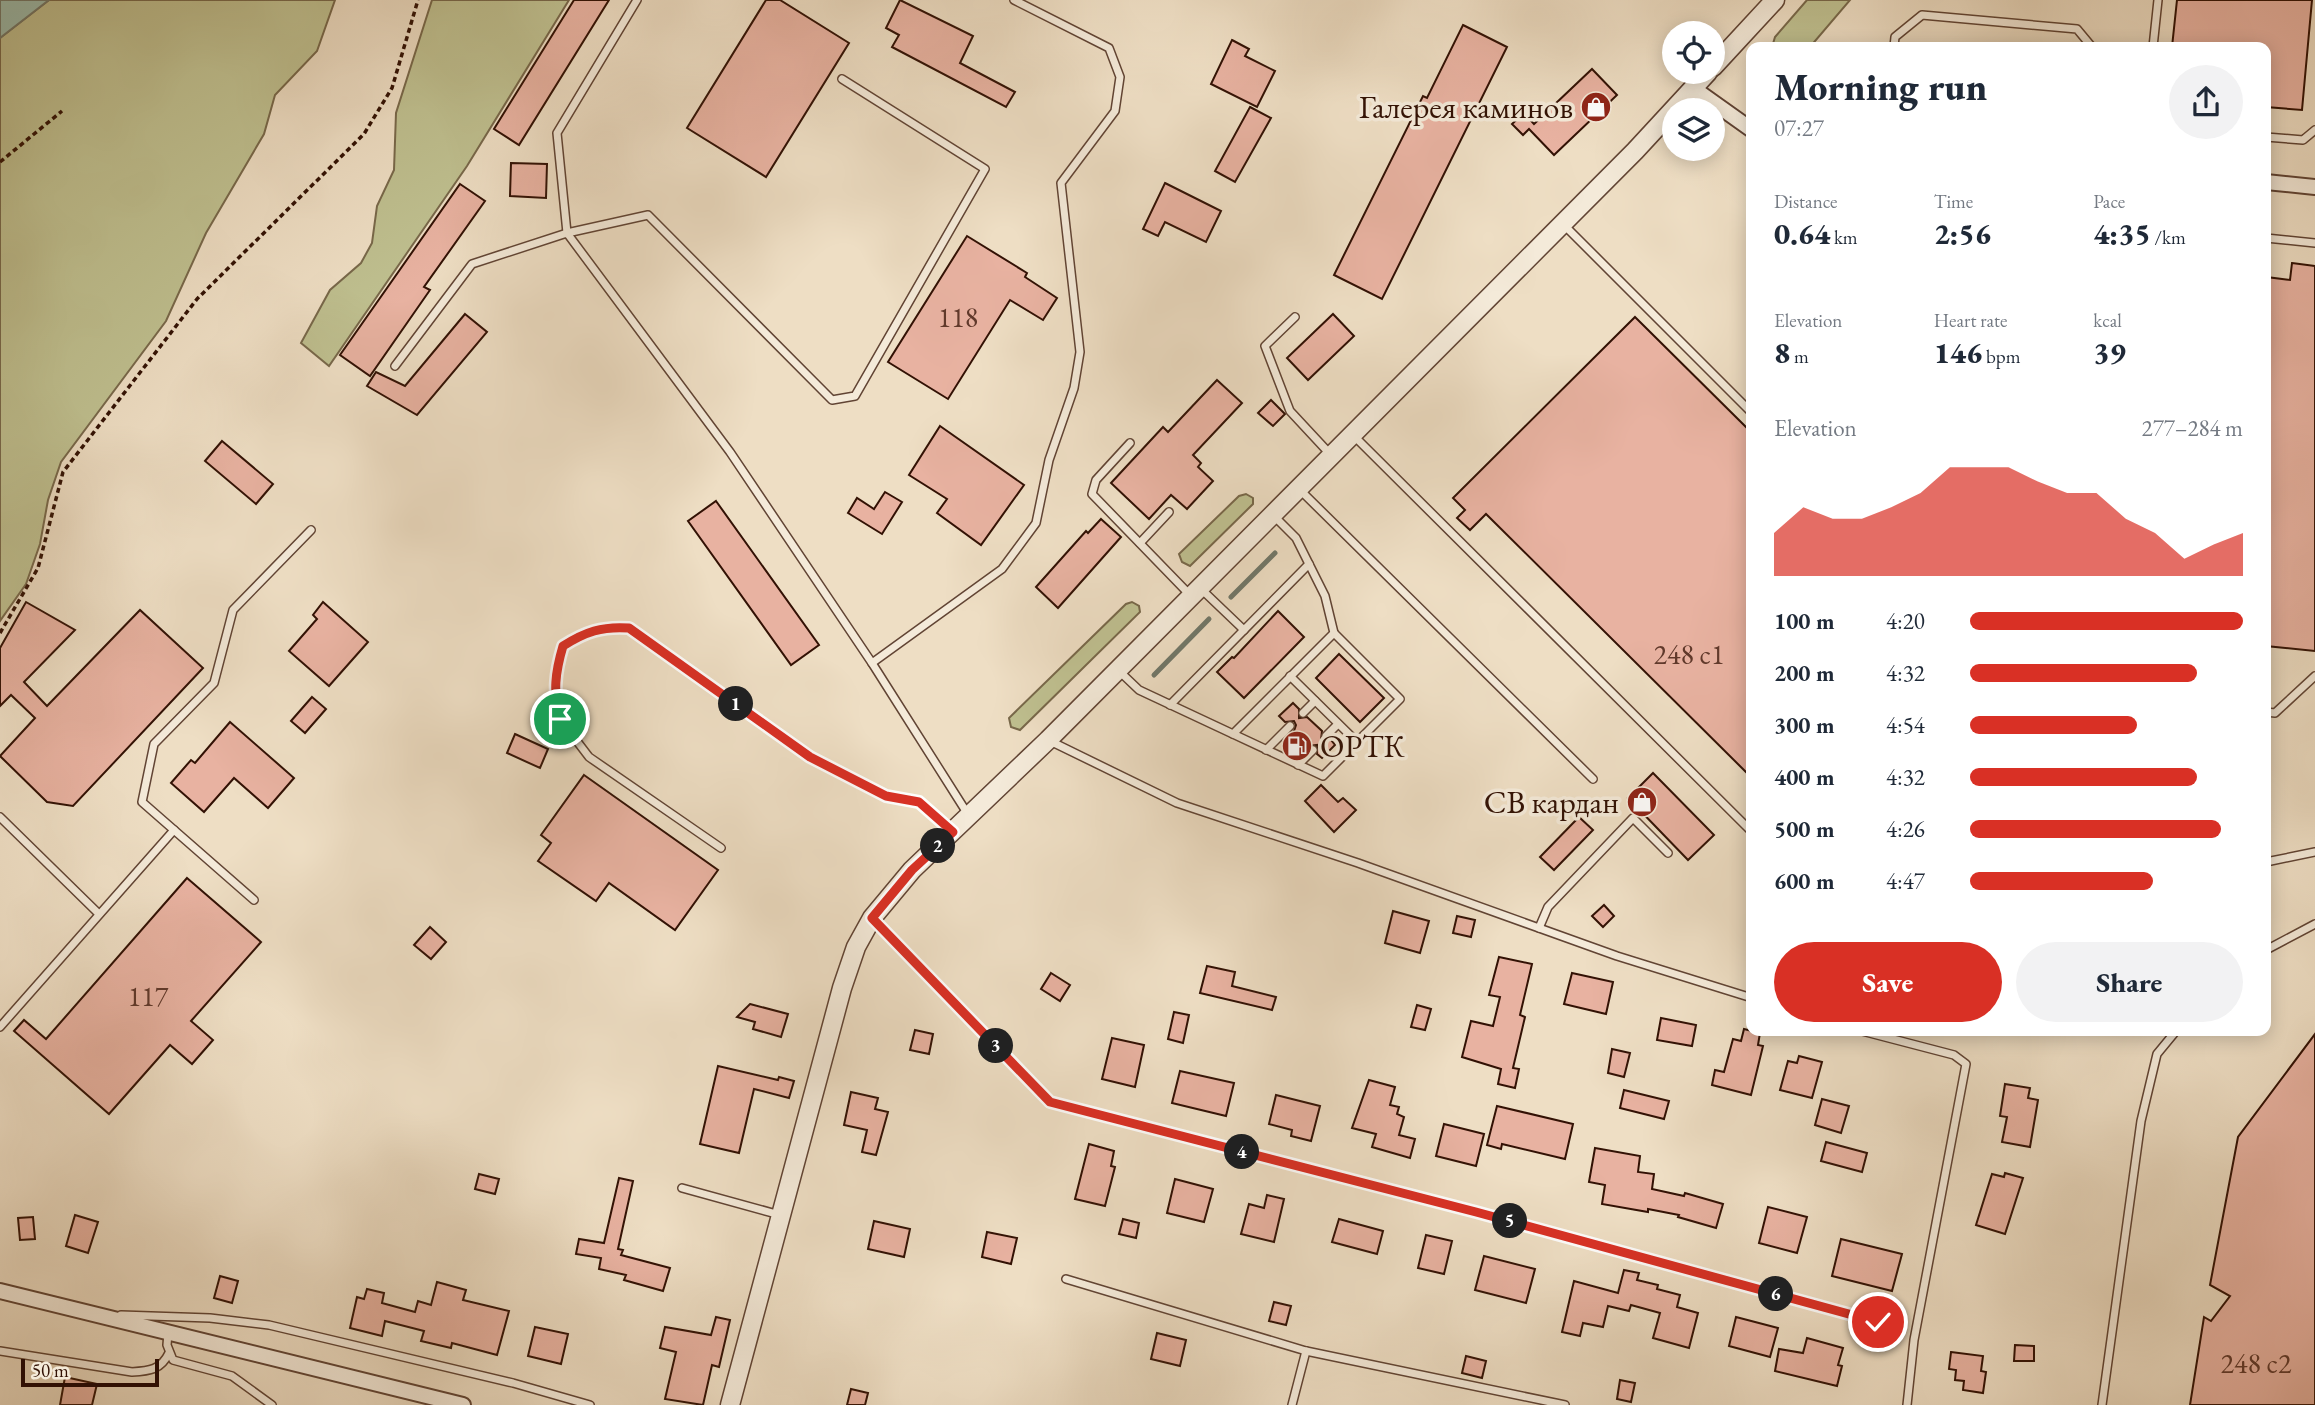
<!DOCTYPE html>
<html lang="en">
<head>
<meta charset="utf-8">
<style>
  :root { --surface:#fff; --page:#f2f2f3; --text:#1f2937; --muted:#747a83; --accent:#d93025 }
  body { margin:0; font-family:"EB Garamond",serif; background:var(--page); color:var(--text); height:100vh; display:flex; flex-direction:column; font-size:26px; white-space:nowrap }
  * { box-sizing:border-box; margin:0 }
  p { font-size:23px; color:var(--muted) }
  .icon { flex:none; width:38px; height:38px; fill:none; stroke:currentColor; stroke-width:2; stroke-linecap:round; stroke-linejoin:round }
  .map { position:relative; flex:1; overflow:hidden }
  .side { position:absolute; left:1746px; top:42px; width:525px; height:994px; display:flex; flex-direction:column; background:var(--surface); border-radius:14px; box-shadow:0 4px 18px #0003 }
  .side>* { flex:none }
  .buttons { position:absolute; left:1662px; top:21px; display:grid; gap:14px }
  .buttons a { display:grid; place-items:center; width:63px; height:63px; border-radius:50%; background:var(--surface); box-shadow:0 4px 18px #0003; font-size:35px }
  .scale { position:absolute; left:21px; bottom:18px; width:138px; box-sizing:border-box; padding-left:7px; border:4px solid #321104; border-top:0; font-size:19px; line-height:24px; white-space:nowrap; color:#321104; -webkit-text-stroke:5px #f4ead9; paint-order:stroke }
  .pin { position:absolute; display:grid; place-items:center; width:60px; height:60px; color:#fff; margin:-30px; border:4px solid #fff; border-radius:50%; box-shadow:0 2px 7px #0007 }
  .km { position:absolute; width:35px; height:35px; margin:-18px; border-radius:50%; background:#222; color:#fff; font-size:19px; line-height:35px; text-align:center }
  .round { display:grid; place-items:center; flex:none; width:74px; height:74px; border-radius:37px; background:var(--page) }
  .summary { display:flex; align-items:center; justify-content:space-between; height:119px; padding:0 28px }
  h1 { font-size:38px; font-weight:800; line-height:52px }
  .figures { display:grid; grid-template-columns:repeat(3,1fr); gap:10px; height:119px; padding:7px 28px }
  .figures div { display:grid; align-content:center }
  .figures b { font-size:30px; font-weight:800 }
  .figures small { font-size:19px; font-weight:400 }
  .figures p { font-size:19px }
  .chart { height:196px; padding:14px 28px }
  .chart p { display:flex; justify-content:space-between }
  .chart svg { width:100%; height:126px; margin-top:7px; fill:var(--accent); opacity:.7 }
  .action { display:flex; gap:14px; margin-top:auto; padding:14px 28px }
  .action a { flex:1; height:80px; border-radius:42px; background:var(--accent); color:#fff; font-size:28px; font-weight:800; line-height:80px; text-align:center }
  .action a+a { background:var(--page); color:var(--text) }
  ul { padding:0 28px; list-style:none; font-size:23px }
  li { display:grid; grid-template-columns:112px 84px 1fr; align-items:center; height:52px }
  li i { height:18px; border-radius:9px; background:var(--accent) }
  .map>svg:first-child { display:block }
</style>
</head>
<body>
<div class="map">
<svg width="2315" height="1405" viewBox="0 0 2315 1405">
  <rect width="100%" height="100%" fill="#eedec4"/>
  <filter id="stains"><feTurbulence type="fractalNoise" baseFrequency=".00286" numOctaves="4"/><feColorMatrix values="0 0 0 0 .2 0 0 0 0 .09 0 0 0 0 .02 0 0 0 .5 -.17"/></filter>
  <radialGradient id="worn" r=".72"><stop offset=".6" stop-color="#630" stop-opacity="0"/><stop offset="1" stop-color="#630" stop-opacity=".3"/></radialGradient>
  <g fill="#bfc090" stroke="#78684a" stroke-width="2">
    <path d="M49,0H335L317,51L275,95L264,134L206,233L166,321L61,462L48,500L40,544L26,584L0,621V38Z"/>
    <path d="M432,0H569L467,166L329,366L301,343L330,290L361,263L372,243L377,206L394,170L396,113Z"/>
    <path d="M1807,0H1850L1810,47H1772L1775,37Z"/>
    <path d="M1246,494L1253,498V504L1190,566L1182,562L1179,554L1239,496Z"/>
    <path d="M1132,602L1139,606L1140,612L1020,730L1011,727L1009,718L1126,604Z"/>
  </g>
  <path fill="#9bbdae" stroke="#71786a" stroke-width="2" d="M0,0H49L0,38Z"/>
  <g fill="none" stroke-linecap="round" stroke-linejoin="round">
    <g stroke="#71786a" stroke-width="5">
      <path d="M1231,597L1275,553"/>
      <path d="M1154,675L1209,619"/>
    </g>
  </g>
  <g fill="#e8b2a1" stroke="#321104" stroke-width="2">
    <path d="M574,0H609L519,145L494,129Z"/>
    <path d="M766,0H780L849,43L766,177L687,128Z"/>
    <path d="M900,0L973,36L960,63L1015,92L1006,107L892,47L899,35L886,28Z"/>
    <path d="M2177,0H2312L2302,110L2266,107V47H2172Z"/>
    <path d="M1463,25L1507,47L1382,299L1334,275L1423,96L1427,98Z"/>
    <path d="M1232,40L1249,49L1245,56L1275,71L1257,107L1211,84Z"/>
    <path d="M1592,69L1617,95L1554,155L1529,129L1523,135L1512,124L1524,113L1534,124Z"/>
    <path d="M1250,107L1271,118L1235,182L1215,171Z"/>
    <path d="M511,163L547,164L546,198L510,196Z"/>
    <path d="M1165,183L1221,211L1206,242L1165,222L1158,236L1143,229Z"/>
    <path d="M460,184L485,201L424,287L430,290L370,376L340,355Z"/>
    <path d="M967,236L1027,273L1025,277L1057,298L1043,320L1010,300L948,399L888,362Z"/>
    <path d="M2292,263L2315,266V651L2266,646V277L2290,280Z"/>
    <path d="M465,314L487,332L417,415L367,386L376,372L405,386Z"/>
    <path d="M1333,314L1354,336L1308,380L1287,358Z"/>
    <path d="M1635,317L1752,433V778L1486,514L1470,530L1457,518L1465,510L1453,498Z"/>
    <path d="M1217,380L1242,403L1193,455L1201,463L1198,467L1213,481L1187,509L1171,495L1149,519L1111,483L1163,427L1168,432Z"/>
    <path d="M1271,400L1285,414L1273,426L1258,413Z"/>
    <path d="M940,426L1024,485L981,545L937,513L947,499L909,475Z"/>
    <path d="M222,441L273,484L256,504L205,461Z"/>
    <path d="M885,492L902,502L882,534L848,513L857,498L874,509Z"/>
    <path d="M716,501L819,645L791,665L688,521Z"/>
    <path d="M1101,519L1121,537L1058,608L1036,587L1086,531L1088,533Z"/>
    <path d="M26,602L75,630L24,682L47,706L140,610L203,668L73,806L47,802L0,756L35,718L11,695L0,706V648Z"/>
    <path d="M323,602L368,642L329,686L289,651L317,619L313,615Z"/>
    <path d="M1278,611L1304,637L1244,698L1217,672L1232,657L1234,658Z"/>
    <path d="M1339,654L1384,698L1360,722L1316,678Z"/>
    <path d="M312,697L326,709L305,733L291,721Z"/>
    <path d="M1293,703L1299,709V718L1307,717L1322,731L1321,740H1331L1335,745L1322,758L1317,754V745L1309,746L1294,731L1296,725L1294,721L1285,722L1279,716Z"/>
    <path d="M230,722L294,778L268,808L234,778L204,812L171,783L191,760L195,763Z"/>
    <path d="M515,734L548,749L540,768L507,753Z"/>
    <path d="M1653,773L1714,835L1688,860L1628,798Z"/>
    <path d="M584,775L718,870L675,930L609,883L596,901L538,861L551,843L541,835Z"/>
    <path d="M1321,785L1338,802L1343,798L1356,810L1334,832L1305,801Z"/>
    <path d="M1579,817L1593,830L1554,870L1540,857Z"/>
    <path d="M187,878L261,942L191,1021L213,1040L192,1064L170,1045L109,1114L14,1031L24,1020L46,1039Z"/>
    <path d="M1604,905L1614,916L1603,927L1592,916Z"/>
    <path d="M1393,911L1429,921L1420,953L1385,943Z"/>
    <path d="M1457,916L1475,920L1471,937L1453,933Z"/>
    <path d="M430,927L446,942L431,959L414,945Z"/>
    <path d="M1499,957L1532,964L1520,1015L1525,1017L1513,1068L1519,1069L1515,1088L1498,1084L1501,1069L1462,1057L1471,1021L1493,1026L1500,997L1489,995Z"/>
    <path d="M1207,966L1235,972L1232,986L1276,997L1272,1010L1200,993Z"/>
    <path d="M1051,973L1070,985L1060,1001L1041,989Z"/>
    <path d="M1572,973L1613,982L1606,1014L1564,1004Z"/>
    <path d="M750,1004L788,1014L781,1037L753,1029L755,1022L737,1017Z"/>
    <path d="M1417,1005L1431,1009L1425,1030L1411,1027Z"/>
    <path d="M1174,1012L1189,1015L1183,1043L1168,1039Z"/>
    <path d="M1661,1018L1696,1025L1692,1046L1657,1040Z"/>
    <path d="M1744,1029L1760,1033L1758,1045L1763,1046L1751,1095L1712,1085L1715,1070L1724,1072L1733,1039L1741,1041Z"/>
    <path d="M915,1030L933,1034L929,1054L910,1050Z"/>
    <path d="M2315,1034V1405H2190L2204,1317L2211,1321L2230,1296L2210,1285L2238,1137Z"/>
    <path d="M1112,1038L1144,1045L1135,1087L1102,1079Z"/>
    <path d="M1612,1049L1630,1053L1624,1077L1608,1073Z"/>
    <path d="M1799,1056L1822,1062L1812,1098L1780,1090L1788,1061L1797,1063Z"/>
    <path d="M718,1066L778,1080L779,1077L794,1081L789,1098L754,1089L739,1153L700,1144Z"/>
    <path d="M1180,1071L1234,1083L1226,1116L1172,1103Z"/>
    <path d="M1369,1080L1395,1087L1390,1105L1399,1107L1397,1114L1404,1117L1399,1135L1415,1139L1410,1158L1372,1147L1376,1134L1352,1128Z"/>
    <path d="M2005,1084L2030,1088L2028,1098L2038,1100L2030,1147L2002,1142L2007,1117L2000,1116Z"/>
    <path d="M1624,1090L1669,1101L1664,1119L1620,1108Z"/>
    <path d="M851,1092L878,1098L875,1109L888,1112L876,1155L862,1152L867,1130L844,1125Z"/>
    <path d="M1276,1095L1320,1106L1311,1141L1291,1136L1292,1130L1269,1124Z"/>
    <path d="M1822,1099L1849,1106L1841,1133L1815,1125Z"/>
    <path d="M1497,1106L1573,1124L1565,1159L1502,1144L1501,1149L1487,1145Z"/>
    <path d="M1444,1124L1484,1134L1476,1166L1436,1156Z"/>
    <path d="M1826,1142L1867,1153L1862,1172L1821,1161Z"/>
    <path d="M1089,1144L1114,1151L1111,1166L1115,1167L1105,1206L1075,1199Z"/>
    <path d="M1595,1148L1640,1156L1638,1172L1654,1174L1652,1189L1684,1196L1685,1193L1723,1204L1716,1228L1678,1217L1679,1215L1648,1209V1212L1602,1204L1605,1185L1589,1182Z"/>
    <path d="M2005,1173L2023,1178L2005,1234L1976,1225L1992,1174L2004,1177Z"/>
    <path d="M479,1174L499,1179L495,1194L475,1189Z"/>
    <path d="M619,1178L633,1181L618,1249L623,1250L621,1255L670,1268L663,1291L624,1280L626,1275L599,1269L601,1258L576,1254L579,1239L604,1243Z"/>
    <path d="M1175,1179L1213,1189L1204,1222L1167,1213Z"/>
    <path d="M1267,1195L1284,1199L1274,1242L1241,1234L1249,1204L1264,1208Z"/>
    <path d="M1768,1207L1807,1217L1797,1253L1759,1243Z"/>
    <path d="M75,1215L98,1222L88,1253L66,1246Z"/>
    <path d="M33,1217L35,1239L20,1240L18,1218Z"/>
    <path d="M1123,1219L1139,1223L1136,1238L1119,1234Z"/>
    <path d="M1339,1219L1383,1231L1377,1254L1332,1242Z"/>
    <path d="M874,1221L910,1229L904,1257L868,1249Z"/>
    <path d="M987,1232L1017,1238L1011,1264L982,1257Z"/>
    <path d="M1426,1235L1452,1241L1444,1274L1418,1268Z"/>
    <path d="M1841,1239L1902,1254L1892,1291L1832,1276Z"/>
    <path d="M1484,1256L1535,1269L1526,1303L1475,1290Z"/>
    <path d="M1624,1270L1639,1273L1637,1280L1658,1285L1657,1289L1680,1295L1677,1307L1698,1313L1689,1348L1653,1338L1660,1313L1631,1305L1629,1311L1608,1306L1603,1327L1583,1323L1580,1336L1562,1332L1574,1281L1618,1293Z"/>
    <path d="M220,1276L238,1281L232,1303L214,1298Z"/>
    <path d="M437,1282L466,1290L463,1300L509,1311L497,1355L452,1343L451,1348L421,1341L424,1331L385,1321L382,1336L350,1328L357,1297L364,1299L367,1289L384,1293L382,1303L415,1312L418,1301L431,1305Z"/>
    <path d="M1274,1302L1291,1306L1286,1325L1269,1321Z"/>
    <path d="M716,1317L730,1320L719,1367L712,1365L703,1405L665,1399L676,1352L660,1348L665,1327L711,1335Z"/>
    <path d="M1736,1317L1778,1328L1770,1357L1729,1346Z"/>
    <path d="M535,1327L568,1334L561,1364L528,1356Z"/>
    <path d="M1157,1333L1186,1340L1180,1366L1151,1359Z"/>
    <path d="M1807,1338L1843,1348L1838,1365L1842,1366L1837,1386L1775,1371L1779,1349L1803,1353Z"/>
    <path d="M2015,1345L2034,1346V1361H2014Z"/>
    <path d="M1951,1352L1983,1356L1981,1371L1986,1372L1983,1393L1963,1390L1964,1381L1955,1380L1956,1370L1949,1369Z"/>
    <path d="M1466,1356L1486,1361L1482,1378L1462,1373Z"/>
    <path d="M65,1377L97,1384L92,1405H60Z"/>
    <path d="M1620,1380L1635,1383L1631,1402L1617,1399Z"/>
    <path d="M851,1389L868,1393L865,1405H847Z"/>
  </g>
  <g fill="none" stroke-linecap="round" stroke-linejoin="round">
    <g stroke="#614434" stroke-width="10">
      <g id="service">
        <path d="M637,0L557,133L567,233L648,215L832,400L855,396L985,169L842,79"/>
        <path d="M1894,47L1895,37L1922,15L2077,29L2092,47"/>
        <path d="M2153,47L2158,0"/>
        <path d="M2266,137L2303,140L2315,130"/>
        <path d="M1563,224L1752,413"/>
        <path d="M2266,238L2315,243"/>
        <path d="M1295,317L1265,346L1290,411L1330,454"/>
        <path d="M395,366L472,264L567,233L730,452L872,663L969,816"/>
        <path d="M1352,434L1752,832"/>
        <path d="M1130,443L1096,480L1092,494L1190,595"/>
        <path d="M1298,488L1593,779"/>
        <path d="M1140,543L1169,512"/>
        <path d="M1199,587L1244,630"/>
        <path d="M872,663L1002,569L1036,523L1049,460L1074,388L1080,352L1061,183L1115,111L1120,77L1109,48L1014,0"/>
        <path d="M1117,669L1139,690L1233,734L1334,633L1325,596L1296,538L1273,515"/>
        <path d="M1290,676L1357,742"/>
        <path d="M1170,705L1309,564"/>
        <path d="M2266,712L2275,713L2315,676"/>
        <path d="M1303,713L1315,701"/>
        <path d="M1233,734L1323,776L1400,699L1334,633"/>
        <path d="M1326,736L1338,724"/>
        <path d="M1050,741L1177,803L1358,863L1617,956L1752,998"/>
        <path d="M1266,750L1290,726"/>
        <path d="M1298,765L1313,750"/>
        <path d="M0,817L99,914"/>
        <path d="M174,830L142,802L154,744L214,683L233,610L311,530"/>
        <path d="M721,848L589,757L560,719L554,697L556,671L563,646C585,632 602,626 629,628L810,757L886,796L919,802L953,832"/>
        <path d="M2266,862L2315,852"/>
        <path d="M873,918L1050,1102L1476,1212L1878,1322"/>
        <path d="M1539,928L1548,907L1633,818L1668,853"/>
        <path d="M2266,950L2315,924"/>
        <path d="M0,1027L174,830L254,900"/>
        <path d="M1862,1031L1954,1055L1966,1064L1914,1340L1907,1405"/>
        <path d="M682,1188L780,1215"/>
        <path d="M1066,1279L1306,1351L1565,1405"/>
        <path d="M121,1315L210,1318L269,1325L513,1383L590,1405"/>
        <path d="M168,1333L167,1345L173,1360L232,1376L272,1405"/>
        <path d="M0,1351L132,1372C149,1371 161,1370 169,1353"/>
        <path d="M1292,1405L1306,1351"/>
        <path d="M2102,1405L2141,1121L2157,1054L2176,1031"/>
      </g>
    </g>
    <g stroke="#614434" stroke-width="18">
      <g id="minor">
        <path d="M1693,88L1752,130"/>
        <path d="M2266,182L2315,187"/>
        <path d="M0,1291L463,1405"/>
      </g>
    </g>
    <g stroke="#614434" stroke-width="21">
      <g id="tertiary">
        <path d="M1713,67L1775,0"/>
        <path d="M730,1405L842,988L856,947L872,918L912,870L1048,740L1635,151L1708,72"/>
      </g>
    </g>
    <g stroke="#321104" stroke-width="3.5" stroke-dasharray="5 3.5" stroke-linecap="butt">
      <path d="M0,162L62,111"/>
      <path d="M0,633L38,568L63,472L197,299L364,134L392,88L418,0"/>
      <path d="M1887,1324L1903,1329"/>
    </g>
    <use href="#service" stroke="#f4ead9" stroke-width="7"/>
    <use href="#minor" stroke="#f4ead9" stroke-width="14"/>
    <use href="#tertiary" stroke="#f4ead9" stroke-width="18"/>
  </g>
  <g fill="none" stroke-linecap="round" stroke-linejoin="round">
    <g stroke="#fff" stroke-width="14">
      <path id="route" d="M560,719C553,692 555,673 563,646C585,632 602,626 629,628L810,757L886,796L919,802L953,832L912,870L872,918L1050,1102L1476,1212L1878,1322"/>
    </g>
    <use href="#route" stroke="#d93025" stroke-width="9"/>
  </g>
  <defs>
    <g id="shop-disc" transform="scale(1.575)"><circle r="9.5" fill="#8f2418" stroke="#f4ead9"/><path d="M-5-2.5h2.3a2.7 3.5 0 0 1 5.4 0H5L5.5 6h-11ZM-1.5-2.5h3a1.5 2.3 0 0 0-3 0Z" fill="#fff"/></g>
    <g id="fuel-disc" transform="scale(1.575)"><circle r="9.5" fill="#8f2418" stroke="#f4ead9"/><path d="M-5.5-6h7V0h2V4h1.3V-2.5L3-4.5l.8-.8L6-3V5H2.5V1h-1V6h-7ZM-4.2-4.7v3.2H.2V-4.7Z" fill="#fff"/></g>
  </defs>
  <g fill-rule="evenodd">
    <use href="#shop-disc" x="1596" y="107"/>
    <use href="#fuel-disc" x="1297" y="746"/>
    <use href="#shop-disc" x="1642" y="802"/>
  </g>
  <g text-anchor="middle" stroke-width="7" stroke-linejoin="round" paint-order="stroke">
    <g font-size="28" fill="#60392b">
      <text x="958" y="327">118</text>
      <text x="1689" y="664">248 с1</text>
      <text x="148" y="1006">117</text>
      <text x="2256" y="1373">248 с2</text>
    </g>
    <g font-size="32" fill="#321104" stroke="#f4ead9" text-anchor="end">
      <text x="1573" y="118">Галерея каминов</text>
      <text x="1320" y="757" text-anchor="start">ОРТК</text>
      <text x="1619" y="813">СВ кардан</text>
    </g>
  </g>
  <rect width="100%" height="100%" filter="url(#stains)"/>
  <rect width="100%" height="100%" fill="url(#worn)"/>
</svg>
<div class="buttons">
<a><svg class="icon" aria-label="locate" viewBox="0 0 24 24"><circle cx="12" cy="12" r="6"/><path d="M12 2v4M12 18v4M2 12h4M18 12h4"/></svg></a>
<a><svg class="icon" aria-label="layers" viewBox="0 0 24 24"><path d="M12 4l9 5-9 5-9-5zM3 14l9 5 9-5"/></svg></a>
</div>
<div class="scale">50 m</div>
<div class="pin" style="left:560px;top:719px;background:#1e9e55"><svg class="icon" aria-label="arrive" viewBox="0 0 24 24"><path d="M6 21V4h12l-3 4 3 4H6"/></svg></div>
<div class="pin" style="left:1878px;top:1322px;background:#d93025"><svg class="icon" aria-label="check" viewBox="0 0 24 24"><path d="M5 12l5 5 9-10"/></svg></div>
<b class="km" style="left:736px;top:704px">1</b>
<b class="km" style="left:938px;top:846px">2</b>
<b class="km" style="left:996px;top:1046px">3</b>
<b class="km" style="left:1242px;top:1152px">4</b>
<b class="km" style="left:1510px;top:1221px">5</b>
<b class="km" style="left:1776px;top:1294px">6</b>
<section class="side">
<div class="summary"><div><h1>Morning run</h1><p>07:27</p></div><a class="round"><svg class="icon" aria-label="share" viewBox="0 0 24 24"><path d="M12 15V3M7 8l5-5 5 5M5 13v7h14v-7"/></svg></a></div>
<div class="figures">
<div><p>Distance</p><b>0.64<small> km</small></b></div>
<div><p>Time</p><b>2:56</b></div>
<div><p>Pace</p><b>4:35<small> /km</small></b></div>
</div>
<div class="figures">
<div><p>Elevation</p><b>8<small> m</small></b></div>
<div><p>Heart rate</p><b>146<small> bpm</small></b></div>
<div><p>kcal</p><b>39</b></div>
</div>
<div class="chart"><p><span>Elevation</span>277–284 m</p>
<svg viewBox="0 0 160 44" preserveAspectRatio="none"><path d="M0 44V29L10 20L20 24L30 24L40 20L50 15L60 6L70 6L80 6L90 11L100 15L110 15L120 24L130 29L140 38L150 33L160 29V44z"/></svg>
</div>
<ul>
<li><b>100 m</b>4:20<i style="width:100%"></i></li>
<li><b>200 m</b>4:32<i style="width:83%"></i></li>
<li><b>300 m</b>4:54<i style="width:61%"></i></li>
<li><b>400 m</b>4:32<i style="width:83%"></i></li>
<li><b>500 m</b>4:26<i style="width:92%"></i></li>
<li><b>600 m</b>4:47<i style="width:67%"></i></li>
</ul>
<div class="action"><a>Save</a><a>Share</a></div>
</section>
</div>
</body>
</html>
